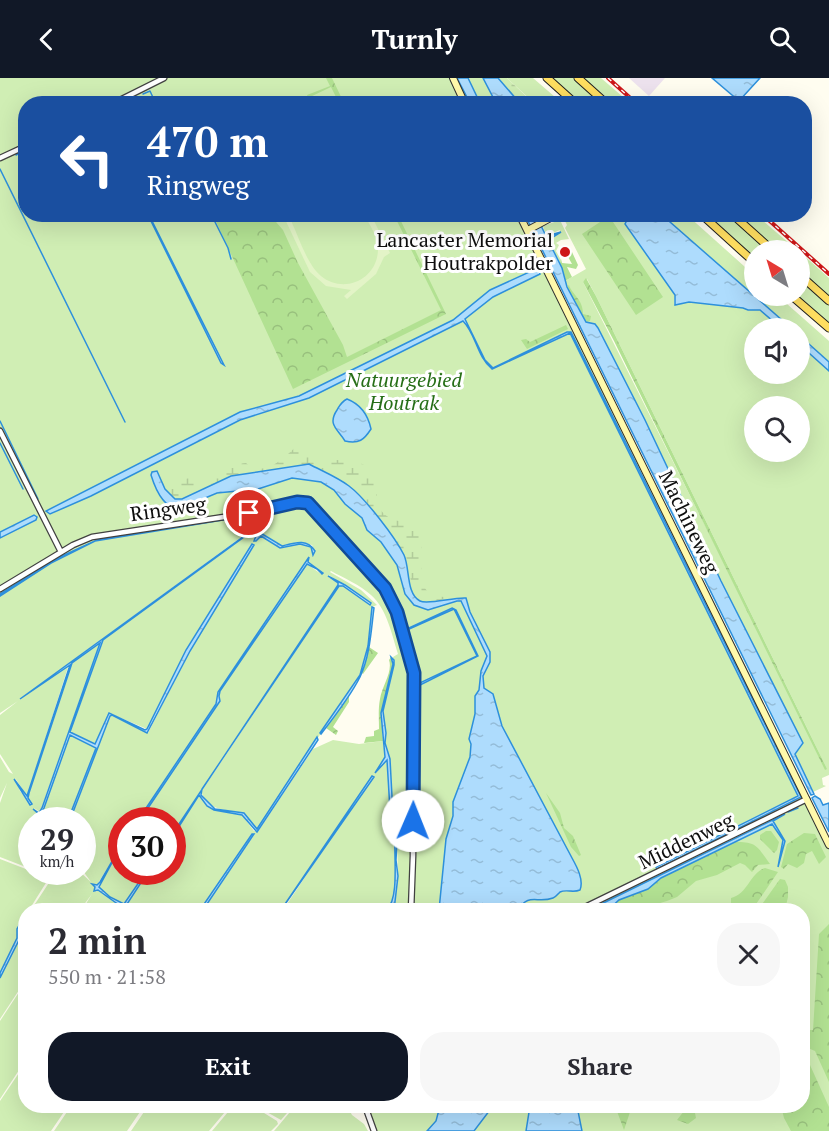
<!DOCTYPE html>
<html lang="en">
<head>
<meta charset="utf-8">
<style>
	body { margin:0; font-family:"PT Serif",serif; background:#f7f7f7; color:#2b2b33; height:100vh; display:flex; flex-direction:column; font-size:22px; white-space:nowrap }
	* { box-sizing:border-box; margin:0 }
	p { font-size:20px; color:#7c7c81 }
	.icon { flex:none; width:33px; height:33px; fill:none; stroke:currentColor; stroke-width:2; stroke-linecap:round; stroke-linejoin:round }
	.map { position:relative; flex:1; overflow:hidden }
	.drawer { position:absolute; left:18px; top:825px; width:792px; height:210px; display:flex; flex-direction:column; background:#fff; border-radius:24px; box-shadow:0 6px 24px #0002 }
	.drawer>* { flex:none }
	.top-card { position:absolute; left:18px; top:18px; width:794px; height:126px; border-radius:24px; box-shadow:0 6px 24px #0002; background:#1a4fa0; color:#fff; overflow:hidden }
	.needle { width:39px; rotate:322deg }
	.tools { position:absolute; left:744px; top:162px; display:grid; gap:12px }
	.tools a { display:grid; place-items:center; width:66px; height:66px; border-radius:50%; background:#fff; box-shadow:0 6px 24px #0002; font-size:30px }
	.speed { position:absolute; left:18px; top:729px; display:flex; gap:12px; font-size:30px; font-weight:700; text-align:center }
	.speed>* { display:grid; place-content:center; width:78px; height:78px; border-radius:50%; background:#fff; box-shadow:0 6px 24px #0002; line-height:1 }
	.speed small { font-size:15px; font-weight:400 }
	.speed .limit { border:9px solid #d22; background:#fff; color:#111 }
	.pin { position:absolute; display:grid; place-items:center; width:51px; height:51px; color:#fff; margin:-26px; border:3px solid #fff; border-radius:50%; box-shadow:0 2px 6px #0007 }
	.me { position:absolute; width:66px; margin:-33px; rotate:1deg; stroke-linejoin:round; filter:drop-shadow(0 0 4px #0008) }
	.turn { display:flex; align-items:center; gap:21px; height:126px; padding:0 30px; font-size:27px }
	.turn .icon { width:78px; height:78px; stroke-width:2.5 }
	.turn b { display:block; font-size:42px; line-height:51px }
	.round { display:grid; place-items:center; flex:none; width:63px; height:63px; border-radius:24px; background:#f7f7f7 }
	.overview { display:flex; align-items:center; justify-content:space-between; height:102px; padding:0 30px }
	h1 { font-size:36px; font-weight:700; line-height:45px }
	.primary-button { display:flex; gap:12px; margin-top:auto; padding:12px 30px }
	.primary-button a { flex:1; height:69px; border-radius:24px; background:#111827; color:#fff; font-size:24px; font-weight:700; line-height:69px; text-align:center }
	.primary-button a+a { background:#f7f7f7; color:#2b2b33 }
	header { display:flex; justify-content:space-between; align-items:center; height:78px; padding:0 30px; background:#111827; color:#fff; font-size:27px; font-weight:700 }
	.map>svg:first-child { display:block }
</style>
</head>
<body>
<header><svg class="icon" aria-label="back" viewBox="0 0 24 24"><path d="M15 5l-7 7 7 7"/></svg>Turnly<svg class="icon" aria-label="search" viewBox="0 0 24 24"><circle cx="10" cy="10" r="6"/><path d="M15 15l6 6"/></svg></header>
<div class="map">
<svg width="829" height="1053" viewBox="0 0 829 1053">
	<defs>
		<pattern id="forest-crowns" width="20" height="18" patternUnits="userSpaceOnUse" patternTransform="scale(1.5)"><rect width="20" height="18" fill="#b2e192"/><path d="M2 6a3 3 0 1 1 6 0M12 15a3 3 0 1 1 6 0" fill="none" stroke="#98c07d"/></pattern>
		<pattern id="wetland-marsh" width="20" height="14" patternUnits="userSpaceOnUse" patternTransform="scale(1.5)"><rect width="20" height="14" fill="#d0eeb4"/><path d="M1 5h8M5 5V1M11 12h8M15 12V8" fill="none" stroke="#b1cb9a"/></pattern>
		<pattern id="water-ripples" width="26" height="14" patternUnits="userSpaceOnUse" patternTransform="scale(1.5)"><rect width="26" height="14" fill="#aedcfd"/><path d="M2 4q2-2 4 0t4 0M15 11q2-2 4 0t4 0" fill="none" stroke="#94bcd8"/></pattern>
	</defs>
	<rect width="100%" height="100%" fill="#fffdf0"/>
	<!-- industrial -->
	<path fill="#ede2ee" d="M629,0H665L649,18Z"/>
	<!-- green -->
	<path fill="#d0eeb4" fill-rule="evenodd" d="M0,0H450L462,25L26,26V136L517,137L803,721L576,832H394L398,798L397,763H395C394,780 399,820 388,831V832H283L372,699L281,832H203L254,757L253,756L200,832H126L127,826L148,794H172L173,758L199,717C216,737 218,732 242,737L254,753L259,752L313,671L333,662L359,666L383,663L385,679L376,695L386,681L387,682L390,732L394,759H397L393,737L390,681L385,665L386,655L383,633L394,587L393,579L398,576C392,557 387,531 371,517C360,507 344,500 331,493L330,494L361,512L377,527L372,529L368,568L360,597L257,751L243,735C225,731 210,734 201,714L339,508H343L370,527L371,526L329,497L328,498L338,505V507L173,755L172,742H140L220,623L219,618L220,613L307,486L321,496L323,495L308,484L309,479L218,614L216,626L138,742H122L121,768L95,810L96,814L98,812L123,829L124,832H82L92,816L80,832H31L56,794H80L91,804L83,793L82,742H70L110,638L112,637L148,655L190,573L254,467L252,466L243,480L186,572L147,651L109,635L96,666L70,654L103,562L251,454L257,455L259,459L261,458L280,470L300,466L311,469L313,476L315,473L312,467L298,464L282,468L257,452H251L20,621L69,586L27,718L15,700L20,713L31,726L28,720L29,715L72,585L100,565L40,734L34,730L40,737L68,659L72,658L96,670L68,742H32L31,791L0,779V725L7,705L0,720V679L9,694L13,696L0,676V637L18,623L0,635Z
		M454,0H483L496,25H467Z
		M507,0H533L562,25H534Z
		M551,0H574L603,25H582Z
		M583,0H601L630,25H613Z
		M562,137H581L571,141L589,137H635L628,140L675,217L674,226L689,224L743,230L748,232H760L781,250H754V296H800V267L829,293V697L822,700L823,707L826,708L813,714L795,676L803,665L721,503L645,342L598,251L586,244L569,208L567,209L565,203L586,191L565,150L567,147ZM587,201L596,218L827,691L583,204ZM754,328H800V374H754Z
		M662,137H687L754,197V218H778L829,263V284L800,258V250H791Z
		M705,137H728L768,172H754V180Z
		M736,137H756L797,172H777Z
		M560,142L569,161L561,162L556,165L559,167L556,173L561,182L560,185L548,162L559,156L560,152L546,158L543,148Z
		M800,174L829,200V218L800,192Z
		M800,200L829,226V247L796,218H800Z
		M804,725H806L812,741L815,743L829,771V1053H375L367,1028H802V832H583Z
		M121,771L122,794H146L124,826L110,819L98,809Z
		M0,781L49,800L29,832H26L25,837L17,852V860L0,895Z
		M25,841V903L0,941V900L19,862V851Z
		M25,905V983L0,1021V943Z
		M25,986L26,1028H68L51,1053H0V1023Z
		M71,1028H144L127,1053H54Z
		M148,1028H230L209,1053H131Z
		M233,1028H253L277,1043L278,1046L271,1053H212Z
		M256,1028H293L281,1042Z
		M295,1028H347L352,1037L364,1046L368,1053H274Z"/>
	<!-- forest -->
	<path fill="url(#forest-crowns)" d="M326,0H332L344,25H339L331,9L308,20L307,17L330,8Z
		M213,137H270L283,152L298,185L343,267L347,279L441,232L394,137H398L446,236L293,311Z
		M609,138L663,219L636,237L582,156Z
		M570,174H572L578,187L576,191L567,189L572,199L565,203L560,185L561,181L562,185L572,186L567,177Z
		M586,200L596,218L827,691L825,692L614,263L583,204Z
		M569,207C573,218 583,221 583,236L591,238L590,243L586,244L567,209Z
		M566,247L568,251L527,271L521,262L526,261L530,264Z
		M369,569L378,575L363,596L362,595Z
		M391,579L393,586L381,635L383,663L364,665L366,659L374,658V653L379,651C379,641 378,631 380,621C382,608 393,594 389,582Z
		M349,618V624L333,649L338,653L336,657L326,650Z
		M546,715L560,735L564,750L573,758L581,777L579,778L571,769Z
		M766,753H771L779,764L777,772L774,775L760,761V757Z
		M804,755L815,756L826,779L819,786L812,773L806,776L804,785L797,790L788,786L784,791L781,789L787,766Z
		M733,764C757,763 757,768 770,786L758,787L752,794L745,787L740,785L717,797L696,803L677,819L667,823L636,832H608L619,822L648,811L661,800Z
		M765,790L778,794L752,832H727L731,826V820C748,816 750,795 765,790Z
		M780,801L785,802L788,809V819L785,832H758Z
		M829,846V1004L815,973L803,968L804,952H813L819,856Z
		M810,987L829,1029V1053H791L784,1040L782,1032L787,1028H802L803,1017L807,1008Z
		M615,1028H632L624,1052Z
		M689,1032L695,1035L696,1040L688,1046L677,1042L684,1033Z"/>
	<!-- wetland -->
	<path fill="url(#wetland-marsh)" d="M498,0H507L526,18L529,25H518V23Z
		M299,368C307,371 311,377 319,379C337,385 358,379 372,392C383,402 374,416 378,427C387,449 411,437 420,460C425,476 415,508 431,516C436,519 443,518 449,520L427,525L419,523L413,515L408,485L394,459L368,428L337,400L252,396L231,398L182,421L174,422L170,420L155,392L160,396L166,407C174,408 180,402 188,400C198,398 207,403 216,399C228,393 231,386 246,385L253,391C268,392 277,386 288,376C293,372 294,369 299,368Z"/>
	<!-- pitch -->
	<path fill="#e3f4c7" d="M283,137H290L292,145C300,162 307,186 321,198C344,217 378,201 378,171C378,159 370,147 364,137H371L390,175L384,179L376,196L347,221L344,218L351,212L326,208L310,194Z"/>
	<!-- water -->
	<path fill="url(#water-ripples)" stroke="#2d90dc" stroke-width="1.5" d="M457,0H468L480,25H470Z
		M483,0H498L518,23V25H496Z
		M712,0H760L739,23Z
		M635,136L662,137L791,250H781L760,232H748L743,230L689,224L675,227V217L625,146L628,140Z
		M148,137H149L224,287L221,285Z
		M525,137H536L546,158L561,154L548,162L562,190L567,209L586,244L595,246L598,250L645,342L721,503L803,665L795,676L814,716L811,717Z
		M538,190L540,196L493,219L465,241L485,282L493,290L567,254H571L801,719L657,791L656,789L798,718L570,255L492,291C477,279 476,256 463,243L309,320L240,342L91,418L50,436L46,433L240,334L299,318L453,242L490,212Z
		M800,258L829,284V293L800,267Z
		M347,321C360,326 368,337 371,351C364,362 359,366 345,363C338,351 327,347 337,332C340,327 341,324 347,321Z
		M309,386C322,393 337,399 349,408C365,420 395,459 404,477C410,490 406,516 420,523C428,527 454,519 466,520L470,534L490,574V584L483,598L484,610L493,616L502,648L572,780C577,789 584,802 580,812C573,815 566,811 560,814C558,816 556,819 553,820C537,826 529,814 518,832H439L446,761L453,738V724L470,679L471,666L469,661L475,636V618L479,612L481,593L487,578L461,523H457L428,532L414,527L405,516L397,487L381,464L367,452L362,440L345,426L334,412L321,404L292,400L258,411L217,415L179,431C163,430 155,410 151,397L152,394L157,393L165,411L175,421H182L231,398Z
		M34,437L37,439L36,442L0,460V454Z
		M241,439L95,463L51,485L0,518V516L60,479L97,462Z
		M254,451L282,468C294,465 307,460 315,473L313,477L311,469L300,466L280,470L261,458L256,463H254L257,455L251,454L103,562L70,654L95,666L109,635L145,652L147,651L186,572L252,466L254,467L190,573L147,655L112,637L110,638L70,742H68L96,670L70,657L44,730L40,737L33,731L39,735L42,730L100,565L72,585L29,715L28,720L32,726L30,727L14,701L27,718L70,587L20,621Z
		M309,479L308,484L323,495L322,496L317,491L307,486L220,613L219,618L220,623L140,742H138L216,626L218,614Z
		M328,498L345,507L371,525L370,527L343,508H339L202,711L201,717L215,731L244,735L257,751L317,659L318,662L257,754L242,737L214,732L207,728L199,717L173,758V755L338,507V505Z
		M372,529L374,530C371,553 370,578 360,599C350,619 335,638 321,656L320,655L360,597L368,568Z
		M452,530L456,532L478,578L420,607L418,611L417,583L420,605L477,578L454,531L407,552L405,547L409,550Z
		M391,579L394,582V587L383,633L386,655L385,665L390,681L393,737L397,760L394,759L390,732L387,682L375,695L385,679L381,635L393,586Z
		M372,698L374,699L281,832Z
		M815,718L820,721L823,727L829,725V754L812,720Z
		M785,736L773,743L785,763L778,789L783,762L772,746L661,800L648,811L619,822L608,832H589Z
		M252,756H254L203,832H200Z
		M395,763H397L396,782L398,798L394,832L392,831L388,832L387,831C399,821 394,780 395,763Z
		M121,768L99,809L110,819L124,826L146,794H148L127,826L126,832L98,812L94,813L95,809L92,806L97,807L100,804Z
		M25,837V841L19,851V862L0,900V895L17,860V851Z
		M440,1028H493L474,1053H427L436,1043Z
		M530,1028H577L582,1053H526Z"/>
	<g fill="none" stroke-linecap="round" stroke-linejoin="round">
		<!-- stream -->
		<path stroke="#2d90dc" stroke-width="1.5" d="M143,16L150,13L156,26
			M121,26L134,19
			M16,77L26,72
			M0,91L125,344
			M211,136L228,170L231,181
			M0,343L38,421
			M0,365L23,411
			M788,734L798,730"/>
		<defs>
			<path id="street" d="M112,26L164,0
				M0,80L26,68
				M0,353L61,474
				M0,511L73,467L92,459L237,437L297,424L310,427L391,519L409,572L414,599L413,778L411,832
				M579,832L807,721
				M365,1028L374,1053"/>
			<path id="secondary" d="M453,0L465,26
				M519,136L829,767
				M528,152L558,136"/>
			<path id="primary" d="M547,0L576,26
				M578,0L607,26
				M701,136L754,184
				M732,136L772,172
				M800,197L829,223
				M792,218L829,250"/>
		</defs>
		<!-- street casing -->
		<use href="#street" stroke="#414141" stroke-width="7"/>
		<!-- secondary casing -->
		<use href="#secondary" stroke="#303030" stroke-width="8"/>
		<!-- primary casing -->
		<use href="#primary" stroke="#1f1f1f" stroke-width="9"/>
		<!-- street -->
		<use href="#street" stroke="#fff" stroke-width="4.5"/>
		<!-- secondary -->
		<use href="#secondary" stroke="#fff9ab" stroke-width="6"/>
		<!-- primary -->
		<use href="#primary" stroke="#ffde60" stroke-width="7"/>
		<defs>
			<path id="rail" d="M608,0L637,26
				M762,136L829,196"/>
		</defs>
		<!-- rail casing -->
		<use href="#rail" stroke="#ce1719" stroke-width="4"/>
		<!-- rail -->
		<use href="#rail" stroke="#fff" stroke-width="1.5" stroke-dasharray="4.5" stroke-linecap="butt"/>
	</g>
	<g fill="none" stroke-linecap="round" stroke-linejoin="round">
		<defs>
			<path id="route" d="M249,435L297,424L308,425L385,510L397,534L414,595L413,743"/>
		</defs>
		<!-- route casing -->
		<use href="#route" stroke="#114b97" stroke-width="15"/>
		<!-- route -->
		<use href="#route" stroke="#1a73e8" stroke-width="10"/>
	</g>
	<!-- markers -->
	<circle fill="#ce1719" stroke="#fff" stroke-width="2" cx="565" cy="174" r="6"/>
	<g text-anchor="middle" stroke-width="6" stroke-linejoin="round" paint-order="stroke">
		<!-- poi labels -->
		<g font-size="20" fill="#0e0e0e" stroke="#fff" text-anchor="end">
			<text x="553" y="169">Lancaster Memorial<tspan x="553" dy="23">Houtrakpolder</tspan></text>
		</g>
		<!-- park labels -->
		<g font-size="20" font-style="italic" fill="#266e17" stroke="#fff">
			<text x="404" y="309">Natuurgebied<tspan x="404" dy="23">Houtrak</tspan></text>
		</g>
		<!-- street labels -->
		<g font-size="20" fill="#0e0e0e" stroke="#fff">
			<text transform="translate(168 431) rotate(-8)" y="7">Ringweg</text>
			<text transform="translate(689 444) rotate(64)" y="7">Machineweg</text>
			<text transform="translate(686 763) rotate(-26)" y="7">Middenweg</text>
		</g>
	</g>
</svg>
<div class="tools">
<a><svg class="needle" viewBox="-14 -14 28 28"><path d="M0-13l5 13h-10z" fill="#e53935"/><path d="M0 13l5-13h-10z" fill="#7c7c81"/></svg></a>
<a><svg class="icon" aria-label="sound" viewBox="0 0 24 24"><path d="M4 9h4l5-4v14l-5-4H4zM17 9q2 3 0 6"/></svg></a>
<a><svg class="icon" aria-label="search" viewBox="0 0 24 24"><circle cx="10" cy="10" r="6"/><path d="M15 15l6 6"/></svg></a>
</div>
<div class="speed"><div>29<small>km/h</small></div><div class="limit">30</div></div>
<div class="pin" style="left:249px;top:435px;background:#d93025"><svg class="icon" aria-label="arrive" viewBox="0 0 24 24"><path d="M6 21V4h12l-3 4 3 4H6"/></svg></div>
<svg class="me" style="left:413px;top:743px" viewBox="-20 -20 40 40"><circle r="19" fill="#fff"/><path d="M0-13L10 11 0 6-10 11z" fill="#1a73e8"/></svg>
<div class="top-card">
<div class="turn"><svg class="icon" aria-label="left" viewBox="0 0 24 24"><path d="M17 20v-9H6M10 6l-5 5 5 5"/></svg><div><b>470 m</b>Ringweg</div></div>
</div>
<section class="drawer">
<div class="overview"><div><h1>2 min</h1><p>550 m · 21:58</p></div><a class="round"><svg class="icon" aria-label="close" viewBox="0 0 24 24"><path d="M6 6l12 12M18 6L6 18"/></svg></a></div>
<div class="primary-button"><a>Exit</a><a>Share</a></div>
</section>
</div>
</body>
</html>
